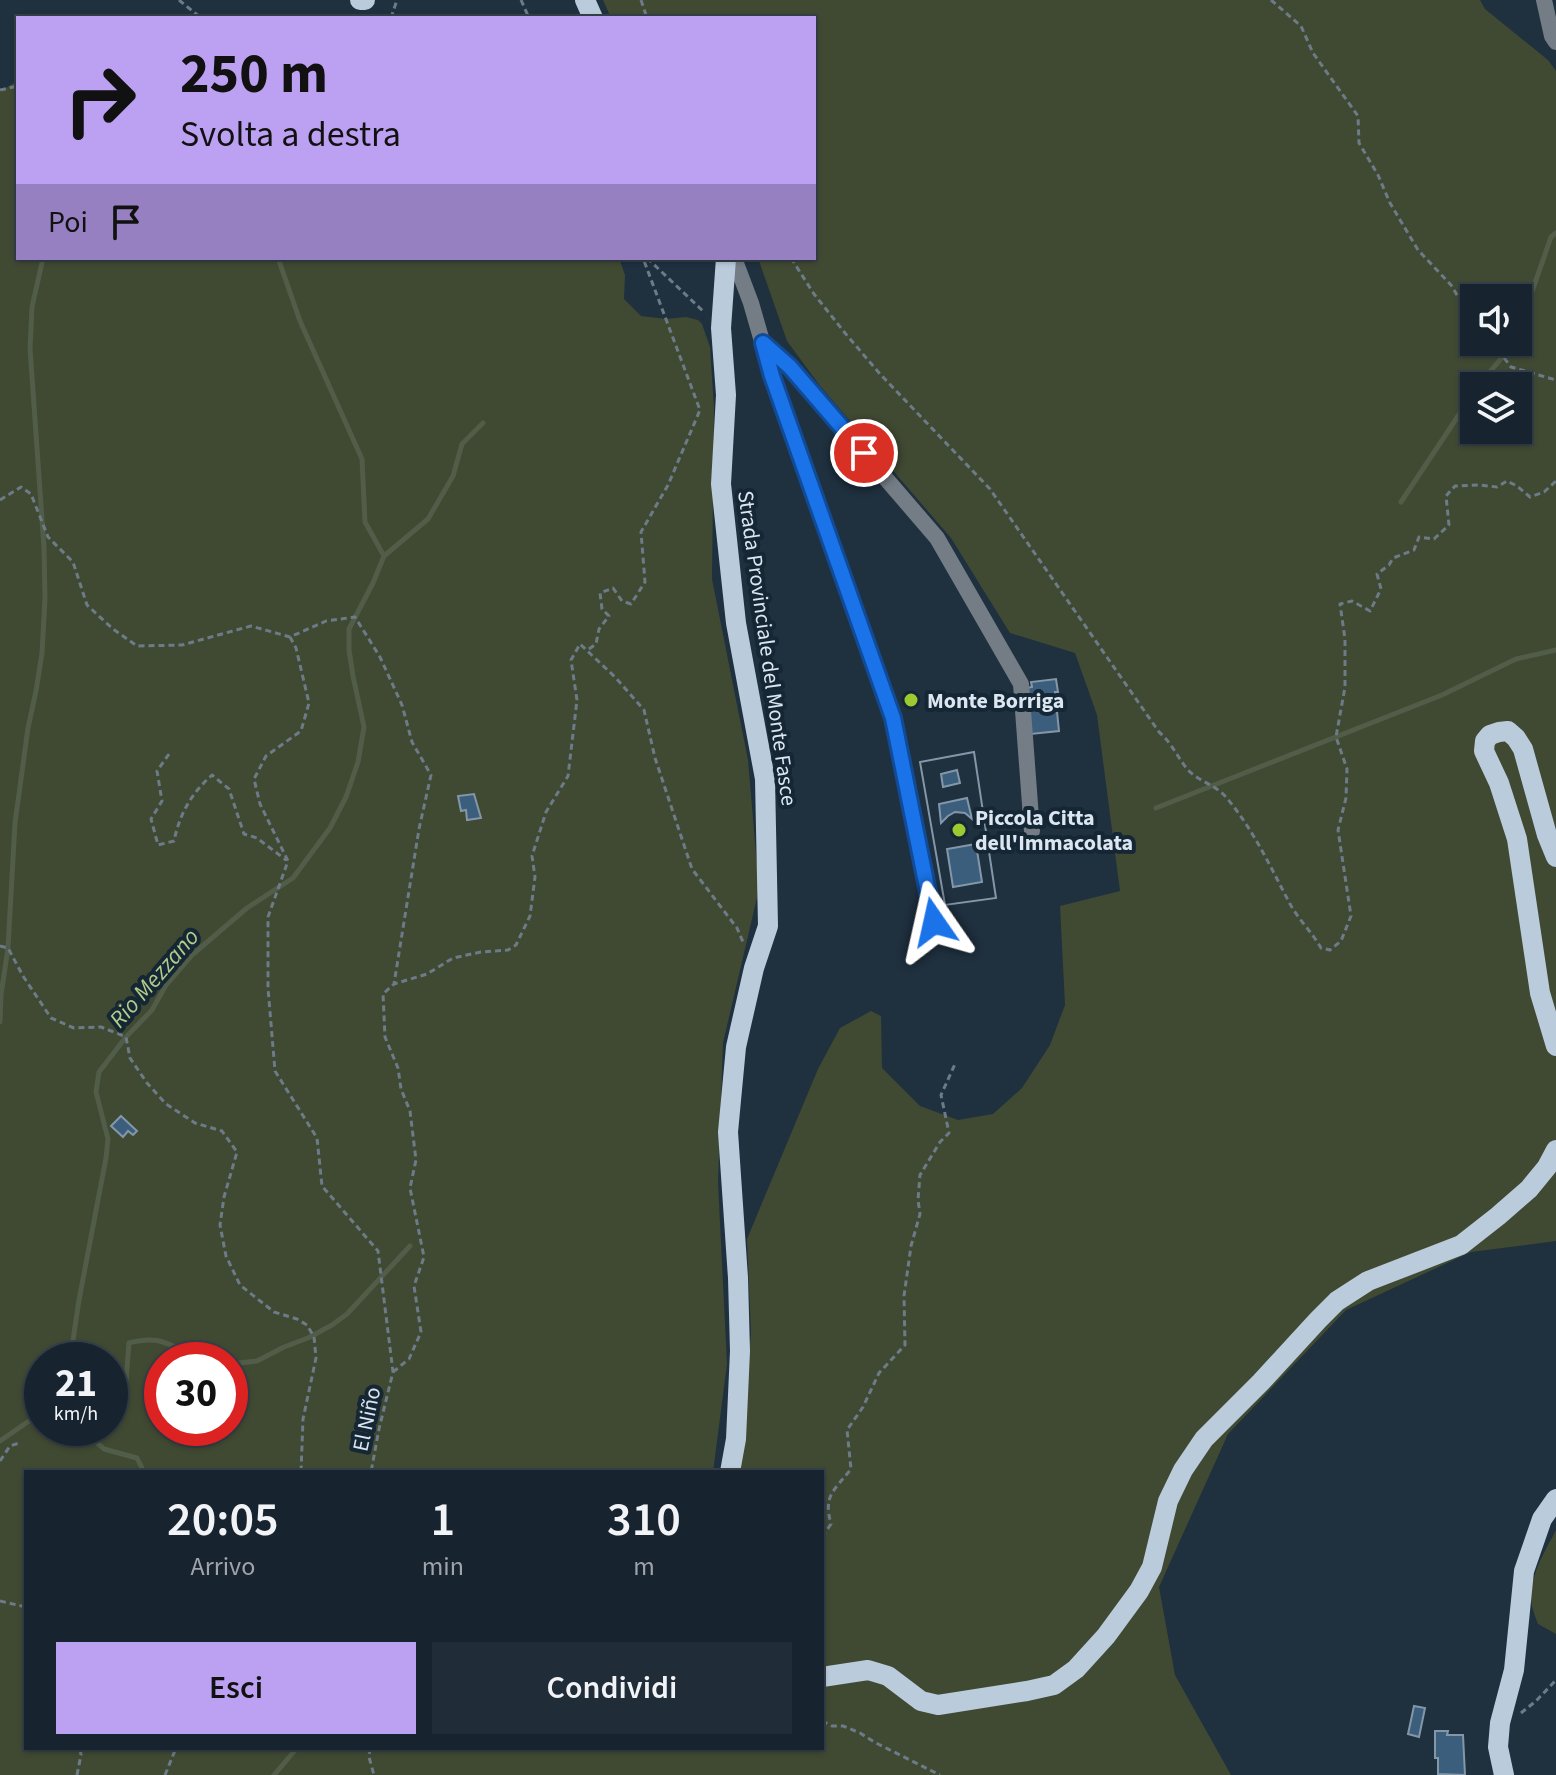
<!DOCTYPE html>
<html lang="it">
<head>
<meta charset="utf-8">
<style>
	body { margin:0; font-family:"Source Sans 3",sans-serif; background:#202c37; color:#f1f3f6; height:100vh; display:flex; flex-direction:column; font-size:30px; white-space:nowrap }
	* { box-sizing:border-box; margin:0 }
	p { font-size:26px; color:#9ea4aa }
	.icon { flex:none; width:44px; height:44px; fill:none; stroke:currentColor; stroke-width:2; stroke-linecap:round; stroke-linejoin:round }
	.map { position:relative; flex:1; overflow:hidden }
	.details { position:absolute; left:24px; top:1470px; width:800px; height:280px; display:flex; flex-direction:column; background:#17242f; border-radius:0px; box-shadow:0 2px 6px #0004,0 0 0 2px #36414b }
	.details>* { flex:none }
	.banner { position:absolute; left:16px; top:16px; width:800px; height:244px; border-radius:0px; box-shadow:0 2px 6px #0004,0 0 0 2px #36414b; background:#bca0f2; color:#111; overflow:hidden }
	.buttons { position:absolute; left:1460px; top:284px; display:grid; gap:16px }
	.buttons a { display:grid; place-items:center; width:72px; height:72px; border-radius:0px; background:#17242f; box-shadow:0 2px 6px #0004,0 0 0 2px #36414b; font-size:40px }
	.speed { position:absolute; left:24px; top:1342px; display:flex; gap:16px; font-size:40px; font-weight:700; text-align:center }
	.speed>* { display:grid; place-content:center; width:104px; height:104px; border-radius:50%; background:#17242f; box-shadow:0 2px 6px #0004,0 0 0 2px #36414b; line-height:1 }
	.speed small { font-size:20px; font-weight:400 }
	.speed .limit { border:12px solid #d22; background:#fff; color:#111 }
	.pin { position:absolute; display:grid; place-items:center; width:68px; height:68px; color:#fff; margin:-34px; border:4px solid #fff; border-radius:50%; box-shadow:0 2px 8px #0007 }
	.me { position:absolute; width:88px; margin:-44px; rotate:349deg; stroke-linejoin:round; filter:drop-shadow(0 0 6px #0008) }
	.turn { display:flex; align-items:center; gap:28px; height:168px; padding:0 32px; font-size:36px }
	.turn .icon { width:104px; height:104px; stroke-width:2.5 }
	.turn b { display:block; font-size:56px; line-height:68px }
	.then { display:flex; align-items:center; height:76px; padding:0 32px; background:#0003; gap:16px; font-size:30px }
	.eta { display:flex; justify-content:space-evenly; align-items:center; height:136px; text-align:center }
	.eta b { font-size:48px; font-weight:600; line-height:56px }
	.primary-button { display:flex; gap:16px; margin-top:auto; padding:16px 32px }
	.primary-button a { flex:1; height:92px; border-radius:0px; background:#bca0f2; color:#111; font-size:32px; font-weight:600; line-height:92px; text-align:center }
	.primary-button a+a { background:#202c37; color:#f1f3f6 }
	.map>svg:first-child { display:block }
</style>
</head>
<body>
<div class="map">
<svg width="1556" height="1775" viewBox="0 0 1556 1775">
	<rect width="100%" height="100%" fill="#1f303f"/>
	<!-- green -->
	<path fill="#404932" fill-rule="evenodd" d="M603,0H1480L1485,9L1548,60L1556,71V1241L1471,1252L1346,1310L1228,1434L1159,1587L1175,1675L1231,1775H0V92L18,80V258H619L625,275L624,299L641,316L666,319L686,317L698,320L702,324L710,347L714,407L712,579L748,760L759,889L723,1043L718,1182L727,1364L713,1472H26V1748H822V1472H738L751,1333L747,1239L818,1069L840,1028L871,1011L881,1016L882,1068L920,1106L958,1120L993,1114L1022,1088L1050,1045L1065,1005L1060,906L1120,891L1097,715L1075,653L1010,633L951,538L820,386L787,341L758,258H814V18H611ZM1474,298H1518V342H1474ZM1474,386H1518V430H1474ZM42,1360H110V1428H42ZM162,1360H230V1428H162Z
		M1556,1530V1634L1538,1624C1535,1616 1531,1606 1531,1598C1531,1573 1545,1551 1556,1530Z"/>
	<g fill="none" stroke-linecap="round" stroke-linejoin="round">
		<!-- stream -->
		<path stroke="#515d48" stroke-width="5" d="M278,258L300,321L362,459L365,522L384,556
			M1518,332L1551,237L1556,233
			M1478,386L1515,342
			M1401,502L1474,392
			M1156,808L1442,695L1516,659L1556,650
			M0,1022L1,995L8,948L15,823L28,728L36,691L42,653L45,598L44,548L30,348L32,307L43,258
			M70,1360L79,1300L106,1158L108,1139L96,1092L99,1072L126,1037L152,1010L166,985L192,955L247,908L293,878L330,828L346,797L358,762L364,727L353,676L349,650V629L373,583L384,556L428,519L453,476L462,444L483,423
			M230,1364L257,1361L284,1347L308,1338L332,1325L347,1314L410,1246
			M110,1395L126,1381L129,1343C164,1334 171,1347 201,1360
			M76,1428L83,1430L104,1449L137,1458L144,1472
			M0,1441L42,1412
			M274,1775L297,1748"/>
	</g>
	<!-- building -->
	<path fill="#3c5e7d" stroke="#8397a9" stroke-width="2" fill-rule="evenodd" d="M1056,679L1058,692H1055L1059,731L1031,734L1026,688L1032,687L1031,682Z
		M974,752L996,898L945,905L920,762ZM957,770L960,783L943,787L941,774ZM967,798L972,819L965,813L955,812L948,816L941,823L939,804ZM976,844L982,882L953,887L947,849Z
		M974,752L996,898L945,905L920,762Z
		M474,794L481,818L467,820L466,810L461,811L458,796Z
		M121,1116L137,1131L133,1135L128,1131L123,1137L111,1126Z
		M1414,1706L1425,1708L1419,1737L1408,1734Z
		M1435,1731H1448L1447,1735H1463L1465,1775L1438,1774V1758H1435Z"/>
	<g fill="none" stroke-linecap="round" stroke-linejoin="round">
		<!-- path -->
		<path stroke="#6d7b88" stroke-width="3" stroke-dasharray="6 4" stroke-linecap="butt" d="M179,0L201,18
			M521,0L529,18
			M641,0L647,18
			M1271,0L1301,26L1313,53L1358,116L1359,143L1378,175L1390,203L1418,250L1451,285L1466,310L1474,320
			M391,18L397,0
			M0,90L18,86
			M647,258L704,312
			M791,258L814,294L845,333L880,374L990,489L1159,732C1173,744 1178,759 1189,771C1199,781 1215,785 1225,796C1252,827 1270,866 1289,902C1297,918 1312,932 1321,948L1330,950L1341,941L1351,916L1338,830L1346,798L1347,769L1336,737L1345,687V639L1340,604L1352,601L1370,611L1381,589L1377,574L1389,565L1393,558L1414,550L1419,537L1434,539L1449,525L1446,496L1455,486L1480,485L1497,487L1507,481L1517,486L1530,497L1544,492L1556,481
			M1492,342L1511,367L1556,380
			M0,500L21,487L31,494L48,537L73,562L87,605L113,629L137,646L182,645L251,626L290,637L326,621L355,617L380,657L402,705L412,742L431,775L419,829L394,984
			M290,637L296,648L309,703L301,731L266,756L254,779L260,804L288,861L268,917V988L275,1071L317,1138L322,1186L378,1251L393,1372L379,1429L371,1472
			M589,649L596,644L599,629L609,616L602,609L600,593L613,588L622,601L631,604L645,582L641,532L668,485L700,410L643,258
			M169,754L157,771L162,801L151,819L158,845L174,841C180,813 191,794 212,775L229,789L244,834L257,838L286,860
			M0,946L8,948L23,976L51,1018L74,1028L101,1027L126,1037L130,1058L147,1083L166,1104L195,1123L222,1131L237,1152L224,1197L220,1225L226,1256L240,1285L274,1312L297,1319L307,1325L314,1337L316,1358L303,1419L301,1472
			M393,1372L409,1359L421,1332L414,1286L424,1257L410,1188L416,1160L410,1111L401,1089L398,1068L385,1037L383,994L394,984L427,974L453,958L481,952L508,950L516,945L530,916L535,877L532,856L546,812L568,776L577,700L571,660L580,644L615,677L644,710L655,758L692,869L737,928L743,942
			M0,1461L10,1446L19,1443
			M822,1537L831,1524C823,1495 834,1491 851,1469L847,1430L863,1407L879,1373L905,1345L904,1296L911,1246L920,1214L918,1200L920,1175L940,1142L949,1133L941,1095L955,1064
			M0,1601L26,1607
			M1521,1713L1536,1701L1556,1680
			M822,1721L832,1726H843L860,1733L876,1743L940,1775
			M370,1748L369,1757L374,1775
			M525,1748H529
			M77,1775L81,1755L80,1748
			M165,1775L176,1748"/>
		<!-- minor -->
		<path stroke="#747d85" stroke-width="16" d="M1544,0L1552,36L1556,42
			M734,258L751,303L772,376L893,718L934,922
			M763,343L790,367L937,538L1021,684L1032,831"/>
		<!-- major -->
		<path stroke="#bacbdc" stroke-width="20" d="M360,0H365
			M585,0L593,18
			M726,258L721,328L726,395L721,484L736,623L765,779L768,926L754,968L736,1047L728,1132L738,1278L740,1351L736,1439L730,1472
			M1556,857L1547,835L1523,749L1516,738L1508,731L1499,732L1490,735L1485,741L1484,751L1499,783L1517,839L1540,993L1556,1046
			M822,1677L868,1670L888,1676L921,1701L938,1705L1027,1691L1054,1685L1076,1669L1106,1636L1139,1591L1152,1567L1168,1501L1183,1470L1204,1439L1261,1382L1318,1320L1337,1301L1368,1281L1461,1245L1498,1216L1529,1189L1547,1167L1556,1150
			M1504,1775L1498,1747L1500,1723L1514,1670L1524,1571L1542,1519L1556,1499"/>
	</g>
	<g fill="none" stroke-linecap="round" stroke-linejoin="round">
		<defs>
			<path id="route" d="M864,453L790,367L763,343L772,376L893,718L934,922"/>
		</defs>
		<!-- route casing -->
		<use href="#route" stroke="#114b97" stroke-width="20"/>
		<!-- route -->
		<use href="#route" stroke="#1a73e8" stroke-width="14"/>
	</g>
	<!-- markers -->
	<g fill="#9cca31" stroke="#152635" stroke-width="3">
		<circle cx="911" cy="700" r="8"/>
		<circle cx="959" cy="830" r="8"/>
	</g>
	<g text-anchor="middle" stroke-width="8" stroke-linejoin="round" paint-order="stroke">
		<!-- street labels -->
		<g font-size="22" fill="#dbe6f0" stroke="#152635">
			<text transform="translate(768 648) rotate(82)" y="8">Strada Provinciale del Monte Fasce</text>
			<text transform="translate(366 1419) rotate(-78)" y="8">El Niño</text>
		</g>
		<!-- poi labels -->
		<g font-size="22" font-weight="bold" fill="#dbe6f0" stroke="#152635" text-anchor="start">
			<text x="927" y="708">Monte Borriga</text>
			<text x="975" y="825">Piccola Citta<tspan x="975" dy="25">dell'Immacolata</tspan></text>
		</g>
		<!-- water labels -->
		<g font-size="24" font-style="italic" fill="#b3cc89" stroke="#152635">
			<text transform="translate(154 978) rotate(-49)" y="8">Rio Mezzano</text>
		</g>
	</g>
</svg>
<div class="buttons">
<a><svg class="icon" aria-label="sound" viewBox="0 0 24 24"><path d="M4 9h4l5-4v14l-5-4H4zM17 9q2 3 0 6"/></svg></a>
<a><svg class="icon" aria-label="layers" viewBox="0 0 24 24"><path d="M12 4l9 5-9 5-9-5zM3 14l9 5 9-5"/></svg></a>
</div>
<div class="speed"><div>21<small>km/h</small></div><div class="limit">30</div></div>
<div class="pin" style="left:864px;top:453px;background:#d93025"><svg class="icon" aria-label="arrive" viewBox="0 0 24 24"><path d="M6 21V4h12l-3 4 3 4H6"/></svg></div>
<svg class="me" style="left:934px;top:922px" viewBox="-20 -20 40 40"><path d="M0-17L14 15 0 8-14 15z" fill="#1a73e8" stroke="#fff" stroke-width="4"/></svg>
<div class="banner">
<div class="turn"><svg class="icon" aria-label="right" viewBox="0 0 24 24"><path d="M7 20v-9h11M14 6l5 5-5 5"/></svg><div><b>250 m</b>Svolta a destra</div></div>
<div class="then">Poi<svg class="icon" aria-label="arrive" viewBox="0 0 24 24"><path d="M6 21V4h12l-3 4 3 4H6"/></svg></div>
</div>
<section class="details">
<div class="eta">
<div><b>20:05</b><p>Arrivo</p></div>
<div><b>1</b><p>min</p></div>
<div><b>310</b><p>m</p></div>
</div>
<div class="primary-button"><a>Esci</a><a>Condividi</a></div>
</section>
</div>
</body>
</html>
